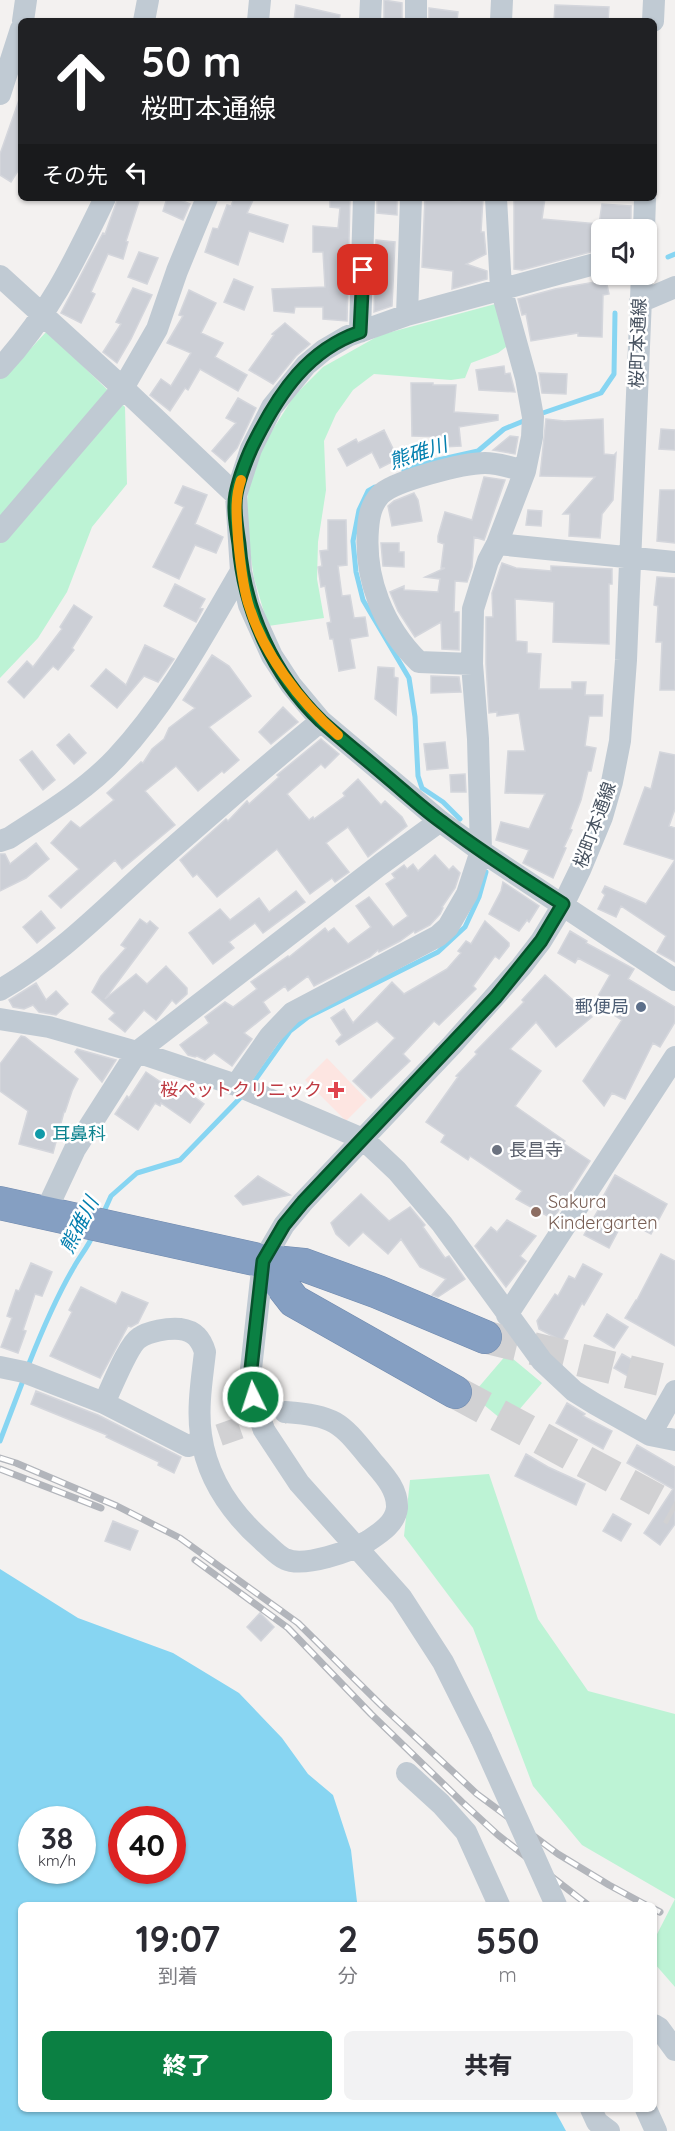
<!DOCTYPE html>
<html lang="ja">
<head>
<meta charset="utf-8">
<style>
	body { margin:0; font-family:Quicksand,"Noto Sans JP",sans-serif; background:#f2f2f3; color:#2b2b33; height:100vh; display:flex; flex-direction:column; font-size:22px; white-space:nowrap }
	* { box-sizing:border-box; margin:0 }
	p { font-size:20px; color:#7c7c81 }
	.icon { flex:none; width:33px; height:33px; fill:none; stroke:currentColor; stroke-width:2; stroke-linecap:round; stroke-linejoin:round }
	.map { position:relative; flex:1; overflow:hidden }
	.panel { position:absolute; left:18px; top:1902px; width:639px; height:210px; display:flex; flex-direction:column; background:#fff; border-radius:9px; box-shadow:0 2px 4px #0004 }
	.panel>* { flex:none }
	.top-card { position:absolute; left:18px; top:18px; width:639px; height:183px; border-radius:9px; box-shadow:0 2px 4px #0004; background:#202124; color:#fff; overflow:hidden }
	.controls { position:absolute; left:591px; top:219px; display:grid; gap:12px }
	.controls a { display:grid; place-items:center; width:66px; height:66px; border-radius:9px; background:#fff; box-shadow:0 2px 4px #0004; font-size:30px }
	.speed { position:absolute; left:18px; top:1806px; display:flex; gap:12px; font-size:30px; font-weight:700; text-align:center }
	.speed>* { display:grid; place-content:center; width:78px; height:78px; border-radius:50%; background:#fff; box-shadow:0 2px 4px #0004; line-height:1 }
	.speed small { font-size:15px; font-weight:400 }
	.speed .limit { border:9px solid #d22; background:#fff; color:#111 }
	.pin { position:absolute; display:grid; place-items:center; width:51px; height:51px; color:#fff; margin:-26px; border-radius:12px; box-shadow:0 3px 9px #0006 }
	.me { position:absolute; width:66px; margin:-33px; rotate:356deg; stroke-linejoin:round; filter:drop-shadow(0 0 4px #0008) }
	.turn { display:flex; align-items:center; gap:21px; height:126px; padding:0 24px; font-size:27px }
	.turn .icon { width:78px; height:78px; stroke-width:2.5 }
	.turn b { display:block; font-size:42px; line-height:51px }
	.then { display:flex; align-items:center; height:57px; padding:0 24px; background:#0003; gap:12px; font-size:22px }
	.eta { display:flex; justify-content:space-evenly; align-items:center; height:102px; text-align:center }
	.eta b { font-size:36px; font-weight:800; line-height:42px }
	.cta { display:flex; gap:12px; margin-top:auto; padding:12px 24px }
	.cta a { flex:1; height:69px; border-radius:9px; background:#0b8043; color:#fff; font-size:24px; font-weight:800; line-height:69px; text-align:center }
	.cta a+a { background:#f2f2f3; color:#2b2b33 }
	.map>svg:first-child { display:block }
</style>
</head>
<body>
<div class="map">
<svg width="675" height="2131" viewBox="0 0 675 2131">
	<rect width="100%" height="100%" fill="#f3f1f0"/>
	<!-- medical -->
	<path fill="#fde5e1" d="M327,1058L367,1100L346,1121L305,1080Z"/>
	<!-- green -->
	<path fill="#bdf3d5" d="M499,303L510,344L498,353L471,363L465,378L451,380L374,374L353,390L336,414L324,441L326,490L318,542L317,579L324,618L268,626L254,578L246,525L248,485L265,442L294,396L323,367L380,335Z
		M47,331L125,407L127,484L92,527L67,592L38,638L0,678V371L8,373Z
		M507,1354L542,1383L507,1424L472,1395Z
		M489,1474L538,1619L588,1691L675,1714V1987L654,1963V1940L675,1899L582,1845L533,1786L473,1628L404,1536L410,1480Z"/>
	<!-- water -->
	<path fill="#87d5f2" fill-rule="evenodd" d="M0,1569L78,1618L173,1653L239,1693L282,1738L308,1774L333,1795L351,1850L357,1902L356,1905H21V2109H554L566,2131H0ZM32,1820H82V1870H32ZM122,1820H172V1870H122Z"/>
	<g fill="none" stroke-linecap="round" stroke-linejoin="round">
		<!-- stream -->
		<path stroke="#87d5f2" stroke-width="5" d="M668,257L675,254
			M537,415L601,393L614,374L615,313
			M404,471L420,464L478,451L504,429L526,420
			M375,487L368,491L359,510L353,541L356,572L363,600L409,678L415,717L418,776L422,788L443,802L460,819
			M251,1086L290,1031L308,1017L438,952L465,927L479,897L486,872
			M102,1216L111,1196L137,1173L180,1160L243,1095
			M28,1366C41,1333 55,1299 74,1267C80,1256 88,1247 93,1235
			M0,1441L24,1378"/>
	</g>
	<!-- building -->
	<path fill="#cccfd6" stroke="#d4d6dc" stroke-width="1.5" d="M384,0L402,3V21H384Z
		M296,5L340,15L339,21H294Z
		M555,5L609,7L608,21H554Z
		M429,8L458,12L457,21H429Z
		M19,100H21V166L11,182L0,175V154Z
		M118,198H140L126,241L128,242L123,259L108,254L91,292L95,294L81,323L61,313L103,233L105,234Z
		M167,198H176L190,204L183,220L163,211Z
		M234,198H254L247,213L288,225L283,242L249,231L238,265L205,252L213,228L218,229L227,205L231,206Z
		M330,198H350L347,321L323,319V307H295L294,313L274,311L272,289L325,287L323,252H313V226L338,228L340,208L330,207Z
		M377,198H397V215L377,213Z
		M425,198L460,201V198H483L481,232H484L486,254L466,264L487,271V279L452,289L453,271L422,267Z
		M514,198H545L542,219L599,224L602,204L631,206V217L630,224L613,222V230H602V249L522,270L514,269Z
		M376,240L395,242L392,306L374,312Z
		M139,252L158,258L147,284L128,277Z
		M234,279L253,287L244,310L224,302Z
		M606,280L609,294L603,295L602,337L578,336V333L531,341L526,314L522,315L518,299L555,289Z
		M133,288L152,295L131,339L117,363L103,352L121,324L116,322Z
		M189,290L216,303L201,333L223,343L215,357L247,375L238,391L200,369L188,390L185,388L170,411L150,395L161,379L171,386L191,353L167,343L183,316L179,315Z
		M285,323L310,344L296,356L273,384L249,370L274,335L272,334Z
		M504,366L505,374L510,373L515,392L479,390L476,370Z
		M539,373L567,374L566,394L542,393Z
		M411,383H433V385H456L454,412L498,415V420L459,427L461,446L443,447L442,437L412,436Z
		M238,398L256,408L237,448L225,462L212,451L236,423L226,418Z
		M546,419L564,421L603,419L604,454L614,455L616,453L613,500L602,514L600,538L569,536L570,514H563L595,477L540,476Z
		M661,429L675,430V450L659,449Z
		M384,430L398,459L380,468L372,452L347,466L338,449L356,439L358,443Z
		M510,436L518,437L515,454L493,450Z
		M484,477L505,480L484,540L474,537L472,567L467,582L455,581L454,612H459V650L442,649L441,622L415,637L398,611L390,592L404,586V590L438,592L440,579L425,577L445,568H441L444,544L438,542V536L445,512L472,520Z
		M183,486L207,495L195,524L223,537L216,553L195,545L179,579L153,567L184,507L175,503Z
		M660,490H675V543L657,541Z
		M414,493L418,500L422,521L392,526L388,506L394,501Z
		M528,510L542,511L541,526L526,525Z
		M328,520H346L347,565L338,566L342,596L350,595L354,618L365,617L368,636L350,639L355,668L339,671L333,639H330L327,623L331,622L325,586L321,587L318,567L322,566L320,551L328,550Z
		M381,543H399V552H404V567L383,566Z
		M502,563L516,568L551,571V566L612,569V584H609V644L553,642L554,602L515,599L516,641L527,642V653L541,654L539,689H572V682H586L585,695H603L602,716H589L585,746L596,748L591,771H588L581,800L570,829L572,830L564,847L566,848L553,878L523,863L529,850L496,840L501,822L529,829L545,794L505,793L508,751H525L519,713L497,716V712L489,713L486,664V617H493L492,593Z
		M657,577L675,578V690H660L662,642H656L658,606L654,605Z
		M175,584L205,599L200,608L203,609L196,622L164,606Z
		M74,605L92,617L72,648L74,650L58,670L53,666L24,698L8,682L27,661L33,667L62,629L60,627Z
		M145,645L174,659L158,682L144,676L117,708L91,686L106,669L126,685Z
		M212,655L229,666L251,696L209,727L239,760L224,773L222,771L198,791L176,766L145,791L175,825L122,869L115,860L61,908L49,896L79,869L51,843L71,821L80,828L114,800L107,793L141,762L143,763L152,749L164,739L169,728L195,708L183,700Z
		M378,667L394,668V677L398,678L396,715L375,699Z
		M431,676L459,677L461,692L431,693Z
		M283,707L298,722L271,744L259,732Z
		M69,734L86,753L74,764L57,745Z
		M321,739L339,754L325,768L321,764L287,794L309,820L313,817L314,819L345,796L343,793L358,779L381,805L385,801L402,817L407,826L368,857L348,827L326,843L349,872L335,882L332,878L310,894L277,849L217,897L197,874L193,877L180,860L226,819L228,821L247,801L249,804L279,777L277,775Z
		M445,742L448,768L427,770L424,744Z
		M32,751L55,780L43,790L20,760Z
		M660,752L675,755V809L669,826L675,828V962L657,952L666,936L621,906L616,917L598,909L605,895L602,892L605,886L646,904L675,860L624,844L645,787L651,789Z
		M465,774L466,792H451L450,775Z
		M36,843L49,859L26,878L0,891V854H5L10,864Z
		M435,855L449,870L453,866L460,873L455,888L442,907L443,908L440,914L430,925L415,933L414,931L400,941L379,952L378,950L370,957L314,986L308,976L288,991L285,986L263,1002L270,1012L244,1033L252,1039L232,1066L214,1053L205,1060L197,1056L195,1057L188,1055L180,1045L209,1023L205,1017L225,1002L233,1007L257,989L251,982L288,956L289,957L325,928L328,932L334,928L348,944L371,927L356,906L369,897L393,927L408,916L386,884L395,878L392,874L404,865L407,869L413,864L418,871Z
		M503,882L539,906L529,922L527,920L519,931L489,914L501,891Z
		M296,891L305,902L263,933L255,923L229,942L234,948L213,964L189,933L220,909L230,920L259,898L269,912Z
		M41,911L55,928L37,943L23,927Z
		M140,919L147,924L150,921L158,928L105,999L136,974L147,984L166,966L187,988V994L176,1004L172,1000L156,1020L144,1010L125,1032L109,1019L115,1013L92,992L101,976L126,948L121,945Z
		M485,921L509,943V946L499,959L495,956L473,986L476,989L439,1025L434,1021L403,1054L410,1061L371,1098L353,1081L395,1038L377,1021L339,1045L336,1041L342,1035L331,1018L344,1009L353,1023L392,982L404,994L447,969L461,953L458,951L466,941L471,944Z
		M570,931L587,941L586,943L634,969L628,979L675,1007V1022L660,1047L653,1043L625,1099L612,1093L604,1106L583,1081L622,1020L594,1003L610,975L578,958L575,963L558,953Z
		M545,975L573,1000L576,998L592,1017L556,1047L536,1022L510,1049L541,1071L515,1106L565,1141L563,1143L590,1161L553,1219L516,1199L522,1191L470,1156L468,1160L441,1142L445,1135L426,1122L458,1077L456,1076L477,1054L475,1052L524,1002L522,1000Z
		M36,983L46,1000L56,991L68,1004L56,1015L39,1012L33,1005L24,1009L13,1007L9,1000Z
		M21,1036L25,1037L78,1079L72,1091L65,1112H64L53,1153L19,1144L28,1111L0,1091V1064Z
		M77,1049L116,1060L102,1082L75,1052Z
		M146,1072L180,1095L184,1090L204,1104L190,1123L161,1103L160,1106L155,1103L138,1130L115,1114L127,1096L129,1098Z
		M615,1175L667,1204L651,1234L624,1220L609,1248L584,1235L601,1205L599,1204Z
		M258,1176L290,1195L243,1205L235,1196Z
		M361,1194L389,1221L410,1207L425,1225L423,1227L445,1258L449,1256L465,1279L438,1297L432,1295L446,1279L420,1267L401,1239L388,1254L363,1232L349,1246L336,1234L331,1223Z
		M507,1220L536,1236L520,1256L526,1261L506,1287L475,1246L491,1227L497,1232Z
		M661,1254L675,1261V1346L625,1318L636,1300H637Z
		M31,1263L52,1272L42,1296L35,1294L23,1330L26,1331L18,1353L1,1347L12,1318L7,1316L16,1290L19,1291Z
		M583,1264L602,1274L584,1305L582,1303L562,1341L539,1329L537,1321L555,1294L558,1296L569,1276L575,1279Z
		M81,1287L116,1304L122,1292L148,1303L138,1323L131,1327L128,1326L100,1378L50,1356L72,1312L69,1310Z
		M607,1314L628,1327L614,1348L594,1336Z
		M622,1354L647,1368L638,1382L614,1368Z
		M36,1391L98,1415L181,1457L174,1473L158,1465L159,1462L106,1437L107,1435L31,1404Z
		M567,1403L585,1414L583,1416L612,1431L603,1449L556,1423Z
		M637,1445L675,1467V1524L660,1545L644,1533L673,1489L627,1463Z
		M526,1454L548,1467L585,1484L576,1505L515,1476Z
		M613,1514L631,1524L621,1541L603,1531Z
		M113,1521L138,1531L130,1550L105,1541Z
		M260,1613L274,1627L261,1641L247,1627Z"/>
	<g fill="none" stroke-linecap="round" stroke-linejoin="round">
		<!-- minor-tunnel -->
		<path stroke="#d1d1d3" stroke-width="22" stroke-dasharray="22 11" stroke-linecap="butt" d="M188,1446L285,1412"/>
		<!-- highway-tunnel -->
		<path stroke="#d1d1d3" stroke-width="33" stroke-dasharray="33 16" stroke-linecap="butt" d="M485,1337L675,1383
			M455,1392L675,1510"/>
		<defs>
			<path id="highway" d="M0,1203L263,1261L304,1265L378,1292L485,1337
				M263,1261L294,1301L455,1392"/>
		</defs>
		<!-- highway casing -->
		<use href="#highway" stroke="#708aae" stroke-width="34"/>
		<!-- minor -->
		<path stroke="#c0cad3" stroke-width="22" d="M23,21L26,0
			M144,21L148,0
			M258,21L260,0
			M370,21L371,0
			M416,21V0
			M501,21L502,0
			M653,21L654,0
			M0,94L21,29
			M644,230L645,198
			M602,262L407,315L348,336L324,350L306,365L272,407L251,449L236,495L241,571L249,605L272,656L291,685L321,721L440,821L481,851L675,980
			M0,276L123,388L236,495
			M640,302L675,287
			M407,315L411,198
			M360,332L364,198
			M0,368C48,317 75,260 105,198
			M0,532L123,388L157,329L177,271L207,198
			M497,544L675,562
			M472,664L419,662C383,627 364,578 368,529C369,516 371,505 380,495C393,481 464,463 485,463C498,463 513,468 525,471
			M0,841L9,838C46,814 86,790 116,758C168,702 203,636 241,571
			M0,990C58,957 103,910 152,866C208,817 263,768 321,721
			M0,1019L49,1027L137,1052L236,1085L363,1139L397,1171L442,1224L542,1361L574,1391L595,1404L650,1435L675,1440
			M236,1085L270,1036L292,1013L438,936L448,927L467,894L481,851L478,739L472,664L473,609L488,561L497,544L525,471L532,437L533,417L526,378L501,288L496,198
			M45,1213L75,1149L137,1052L381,864L440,821
			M507,1315L675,1057
			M0,1367L24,1372L104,1403C111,1389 128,1345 139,1338C149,1331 168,1328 180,1329C195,1331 201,1339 205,1352C202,1379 197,1408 201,1435C207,1479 231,1513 264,1542C270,1547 278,1556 285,1559C304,1568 351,1551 368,1541C380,1533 395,1524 397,1508C398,1489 383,1474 372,1461C340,1422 337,1416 285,1412
			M104,1403L188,1446
			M650,1435L675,1391
			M481,1738L443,1662L401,1597L299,1483L264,1430L253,1397L251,1369L263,1261L284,1225L303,1202L452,1045L521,967L541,941L563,905L580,870L602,817L612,782L620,741L626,660L642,274
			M407,1773L441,1804L466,1832L499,1905
			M654,2025L659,2028L675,2050
			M591,2109L597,2122L609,2131
			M646,2109L656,2131"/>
		<!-- highway -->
		<use href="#highway" stroke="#859fc2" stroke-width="33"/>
		<defs>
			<path id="rail" d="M0,1458L16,1463L117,1506L180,1538L298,1623L381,1705L477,1794L558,1854L609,1885L646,1905
				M0,1469L101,1508
				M195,1560L288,1628L371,1714L462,1802L498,1835L588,1905
				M654,1909L660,1912"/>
		</defs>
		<!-- rail casing -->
		<use href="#rail" stroke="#b2b5bb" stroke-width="7"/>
		<!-- rail -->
		<use href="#rail" stroke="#fff" stroke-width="4.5" stroke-dasharray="14" stroke-linecap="butt"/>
		<!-- minor-bridge -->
		<path stroke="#c0cad3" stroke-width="22" d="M481,1738L556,1905"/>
	</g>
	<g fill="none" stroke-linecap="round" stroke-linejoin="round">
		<defs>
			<path id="route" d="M253,1397L251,1369L263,1261L284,1225L303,1202L496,997L541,941L563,904C522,878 481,852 443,823C423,809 405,792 387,777C365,758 342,740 321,721C273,675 244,610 239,544C237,529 233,509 236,494C239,478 248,454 256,439C280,392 308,350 360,332L363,270"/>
		</defs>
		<!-- route casing -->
		<use href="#route" stroke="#07532c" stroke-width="15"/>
		<!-- route -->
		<use href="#route" stroke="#0b8043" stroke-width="10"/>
		<!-- slow -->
		<path stroke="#f59e0b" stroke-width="10" d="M241,480C234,500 237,519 238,539C240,561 242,582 248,603C262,652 300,702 338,735"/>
	</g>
	<!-- markers -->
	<circle fill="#5c6f8a" stroke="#fff" stroke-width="2" cx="641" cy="1007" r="6"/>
	<path fill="#e0444e" stroke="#fff" stroke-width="2" d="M333 1081h6v6h6v6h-6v6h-6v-6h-6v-6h6z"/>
	<circle fill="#0f9aa8" stroke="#fff" stroke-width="2" cx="40" cy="1134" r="6"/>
	<circle fill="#6b7280" stroke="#fff" stroke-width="2" cx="497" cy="1150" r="6"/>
	<circle fill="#8d6e63" stroke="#fff" stroke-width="2" cx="536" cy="1212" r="6"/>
	<g text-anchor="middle" stroke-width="5" stroke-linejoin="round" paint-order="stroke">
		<!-- street labels -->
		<g font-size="18" fill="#475260" stroke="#fff">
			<text transform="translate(638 343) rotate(-88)" y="6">桜町本通線</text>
			<text transform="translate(595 825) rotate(-70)" y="6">桜町本通線</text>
		</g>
		<!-- service labels -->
		<g font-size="18" fill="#4e5e75" stroke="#fff" text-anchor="end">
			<text x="629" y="1013">郵便局</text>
		</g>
		<!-- health labels -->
		<g font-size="18" fill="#be3a42" stroke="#fff" text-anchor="end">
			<text x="322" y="1096">桜ペットクリニック</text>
		</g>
		<!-- culture labels -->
		<g font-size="18" fill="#0d838f" stroke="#fff" text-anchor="start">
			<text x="52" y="1140">耳鼻科</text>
		</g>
		<!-- worship labels -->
		<g font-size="18" fill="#5b616d" stroke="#fff" text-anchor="start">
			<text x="509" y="1156">長昌寺</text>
		</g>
		<!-- education labels -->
		<g font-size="18" fill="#785e54" stroke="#fff" text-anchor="start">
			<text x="548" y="1208">Sakura<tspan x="548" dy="21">Kindergarten</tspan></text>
		</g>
		<!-- water labels -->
		<g font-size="20" font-style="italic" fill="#037faf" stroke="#fff">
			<text transform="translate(418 453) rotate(-18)" y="7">熊碓川</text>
			<text transform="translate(79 1225) rotate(-63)" y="7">熊碓川</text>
		</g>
	</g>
</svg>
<div class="controls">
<a><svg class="icon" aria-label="sound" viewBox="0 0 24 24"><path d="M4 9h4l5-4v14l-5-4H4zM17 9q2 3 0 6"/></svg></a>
</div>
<div class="speed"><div>38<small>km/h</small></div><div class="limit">40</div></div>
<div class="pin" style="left:363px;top:270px;background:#d93025"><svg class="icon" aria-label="arrive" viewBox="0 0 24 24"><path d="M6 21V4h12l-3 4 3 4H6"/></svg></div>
<svg class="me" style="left:253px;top:1397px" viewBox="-20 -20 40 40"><circle r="17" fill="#0b8043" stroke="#fff" stroke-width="3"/><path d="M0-11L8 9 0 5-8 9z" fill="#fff"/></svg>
<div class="top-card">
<div class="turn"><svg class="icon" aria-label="ahead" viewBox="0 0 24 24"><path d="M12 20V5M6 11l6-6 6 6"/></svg><div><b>50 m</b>桜町本通線</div></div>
<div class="then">その先<svg class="icon" aria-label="left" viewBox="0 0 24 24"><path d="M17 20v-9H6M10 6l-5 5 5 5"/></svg></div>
</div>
<section class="panel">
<div class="eta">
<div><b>19:07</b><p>到着</p></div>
<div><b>2</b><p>分</p></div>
<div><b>550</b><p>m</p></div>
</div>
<div class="cta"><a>終了</a><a>共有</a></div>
</section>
</div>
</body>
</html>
